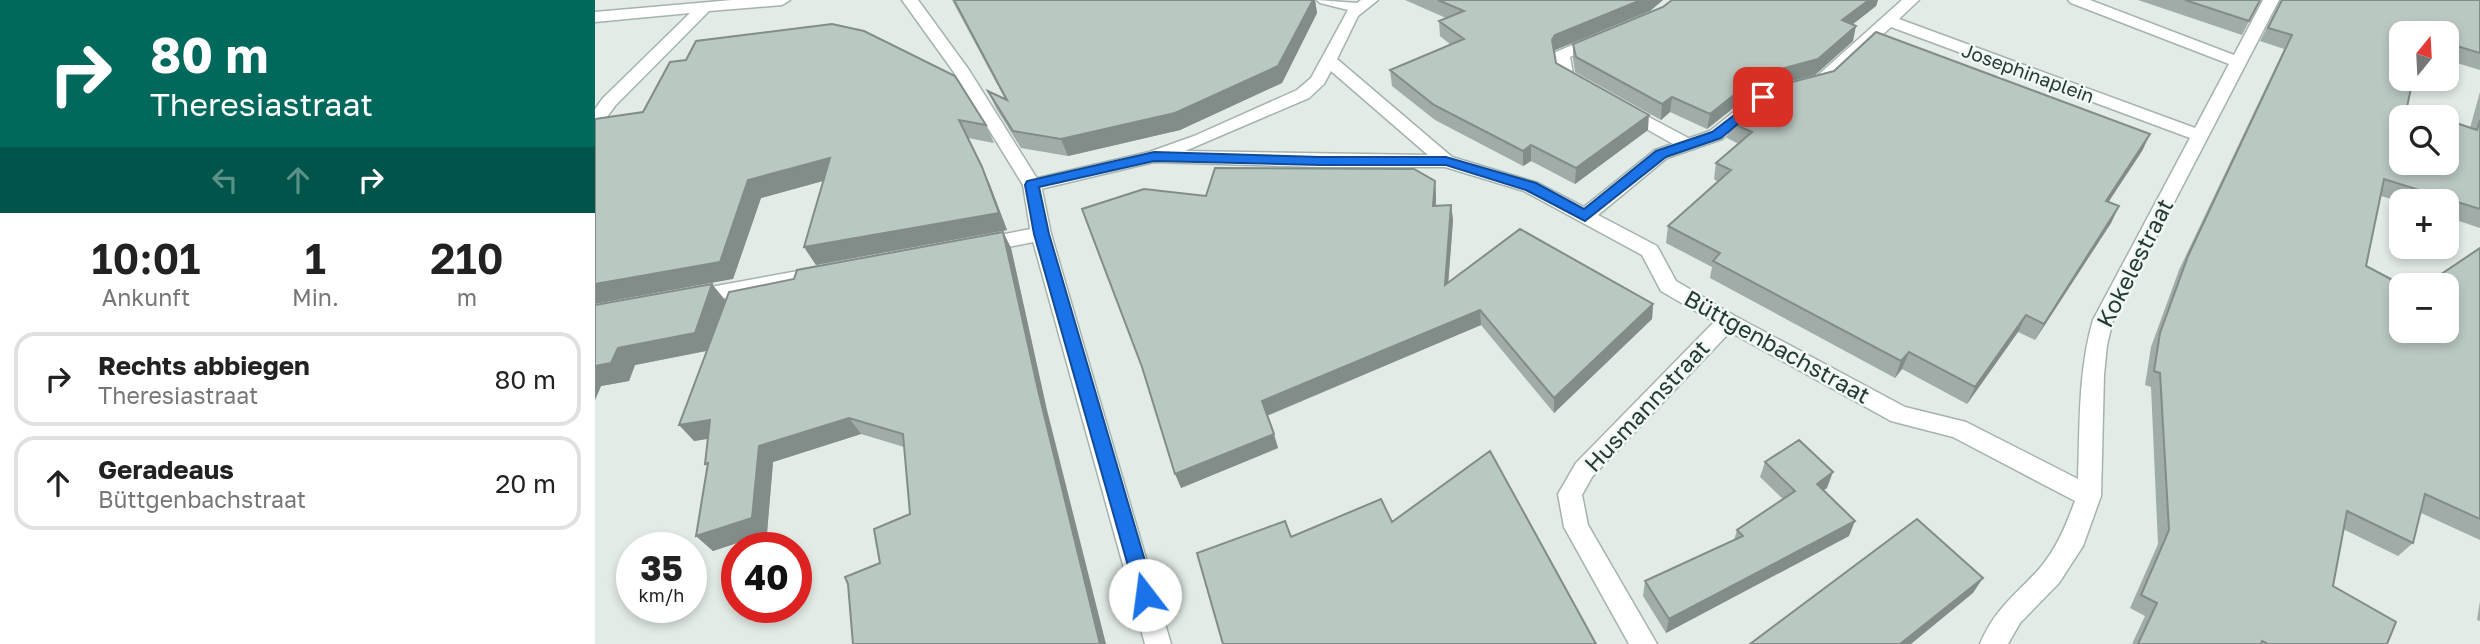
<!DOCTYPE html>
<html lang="de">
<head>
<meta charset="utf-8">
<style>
	body { margin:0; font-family:"Golos Text",sans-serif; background:#f2f2f2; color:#222; height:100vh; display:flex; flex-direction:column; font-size:26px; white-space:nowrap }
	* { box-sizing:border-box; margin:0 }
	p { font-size:23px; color:#767676 }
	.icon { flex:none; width:38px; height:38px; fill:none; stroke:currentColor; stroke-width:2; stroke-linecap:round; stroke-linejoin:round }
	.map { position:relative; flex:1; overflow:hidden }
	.panel { display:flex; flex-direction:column; background:#fff; width:595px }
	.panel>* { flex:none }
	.guide { background:#00695c; color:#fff; overflow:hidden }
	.needle { width:46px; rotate:18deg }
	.buttons { position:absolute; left:1794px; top:21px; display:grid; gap:14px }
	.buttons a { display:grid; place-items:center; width:70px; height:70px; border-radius:14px; background:#fff; box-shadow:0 4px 10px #0003; font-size:35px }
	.speed { position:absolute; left:21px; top:532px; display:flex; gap:14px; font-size:35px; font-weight:700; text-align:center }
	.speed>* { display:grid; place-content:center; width:91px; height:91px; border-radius:50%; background:#fff; box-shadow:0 4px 10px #0003; line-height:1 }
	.speed small { font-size:18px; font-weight:400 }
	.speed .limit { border:10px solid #d22; background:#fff; color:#111 }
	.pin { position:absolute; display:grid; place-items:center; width:60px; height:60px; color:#fff; margin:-30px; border-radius:14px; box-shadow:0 4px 10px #0006 }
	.me { position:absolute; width:77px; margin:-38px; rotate:345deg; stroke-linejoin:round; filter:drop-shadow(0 0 5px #0008) }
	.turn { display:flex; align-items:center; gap:24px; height:147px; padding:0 35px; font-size:32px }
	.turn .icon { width:91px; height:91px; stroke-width:2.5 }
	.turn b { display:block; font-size:49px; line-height:60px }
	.lanes { display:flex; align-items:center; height:66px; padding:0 35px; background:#0003; justify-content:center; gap:35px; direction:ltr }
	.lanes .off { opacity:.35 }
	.eta { display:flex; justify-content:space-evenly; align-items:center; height:119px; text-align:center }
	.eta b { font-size:42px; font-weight:600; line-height:49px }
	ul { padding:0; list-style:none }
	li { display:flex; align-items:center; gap:21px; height:94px; margin:0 14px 10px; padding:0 21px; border:4px solid #e0e0e0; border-radius:21px }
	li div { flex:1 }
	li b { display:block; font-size:26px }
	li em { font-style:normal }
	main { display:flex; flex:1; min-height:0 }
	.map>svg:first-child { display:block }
</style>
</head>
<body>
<main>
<section class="panel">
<div class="guide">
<div class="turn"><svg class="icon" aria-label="right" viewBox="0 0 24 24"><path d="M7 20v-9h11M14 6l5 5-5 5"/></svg><div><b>80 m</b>Theresiastraat</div></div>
<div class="lanes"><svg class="icon off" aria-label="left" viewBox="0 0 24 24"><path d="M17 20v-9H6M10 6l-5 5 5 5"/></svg><svg class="icon off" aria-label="ahead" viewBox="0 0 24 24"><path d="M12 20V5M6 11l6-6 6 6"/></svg><svg class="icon" aria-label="right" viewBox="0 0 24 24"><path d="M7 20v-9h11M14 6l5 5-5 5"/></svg></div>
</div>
<div class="eta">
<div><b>10:01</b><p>Ankunft</p></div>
<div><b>1</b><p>Min.</p></div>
<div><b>210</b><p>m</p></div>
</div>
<ul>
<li><svg class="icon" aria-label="right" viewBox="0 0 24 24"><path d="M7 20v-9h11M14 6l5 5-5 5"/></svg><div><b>Rechts abbiegen</b><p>Theresiastraat</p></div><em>80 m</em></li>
<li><svg class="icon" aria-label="ahead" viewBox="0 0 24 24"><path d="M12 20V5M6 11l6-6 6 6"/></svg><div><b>Geradeaus</b><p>Büttgenbachstraat</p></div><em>20 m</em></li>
</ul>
</section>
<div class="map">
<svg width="1885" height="644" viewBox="0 0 1885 644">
	<rect width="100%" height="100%" fill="#e2ebe6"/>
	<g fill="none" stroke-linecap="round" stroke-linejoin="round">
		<defs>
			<path id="service" d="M1003,34L1011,39L1009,42L975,57L978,74L995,85L993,89H981L964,79L959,55L961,52Z
				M1031,105L1099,141L1102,145L1099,149H1087L1025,114L1022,110Z"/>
			<path id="minor" d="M137,0H195L187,5L114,11L20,106L6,125L0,126V109L8,98L95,13L0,22V12Z
				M722,0L762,3L766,0H783L763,16L742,59L857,157L943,183L989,207L1060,150L1115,131L1150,103H1162L1165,107L1162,111L1127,139L1072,158L1003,215L1062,246L1081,281L1140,316L1310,407L1371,422L1483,479C1485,426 1483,371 1498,320L1595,138L1296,27L1233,85L1214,89L1206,84L1208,80L1221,77L1307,0H1324L1304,19L1600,128L1634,64L1476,3L1473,0H1495L1639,55L1668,0H1684L1518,320L1512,345L1509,375L1506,496L1488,546L1464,583L1425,623L1413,644H1385C1400,608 1421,595 1445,568C1462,548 1471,525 1480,501L1358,437L1296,421L1135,332L997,477L987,495L993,525L1062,644H1034L969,527L963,494L981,463L1119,322L1066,291L1047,255L929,191L850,167H725L559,162L437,191L428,185L430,181L554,152L599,136L702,90L716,78L753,10L725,3ZM736,71L833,155L590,151L714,98L729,84Z
				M446,227L453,229L456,234L453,239L384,253L377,251L374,246L377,241L384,239Z
				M225,267L232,269L235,274L232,279L99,304L92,302L89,297L92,292L99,290Z"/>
			<path id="tertiary" d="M307,0H323L374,70L446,185L456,234L576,644H550L436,234L428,185L358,71Z"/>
		</defs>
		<!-- service casing -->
		<use href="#service" stroke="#a5b3ad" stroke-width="3"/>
		<!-- minor casing -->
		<use href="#minor" stroke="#a5b3ad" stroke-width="3"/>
		<!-- tertiary casing -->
		<use href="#tertiary" stroke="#a5b3ad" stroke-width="3"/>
		<!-- service -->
		<use href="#service" fill="#fff" fill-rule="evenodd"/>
		<!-- minor -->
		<use href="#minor" fill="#fff" fill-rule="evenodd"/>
		<!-- tertiary -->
		<use href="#tertiary" fill="#fff" fill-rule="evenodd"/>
	</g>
	<!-- wall -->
	<path fill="#a0aca7" d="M357,0H720L722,13L687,83L585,130L473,156L426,148L401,108L393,91L410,99Z
		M810,0H1068L1055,11L960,50L959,52L961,63L1053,130L980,184L936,161L928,166L840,120L797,86L795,70L856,45L845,36L844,21L851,18Z
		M1077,0H1283L1281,6L1258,24V41L1220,75L1161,90L1112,129L1075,112L1066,120L980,72L978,59V44L1068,7Z
		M1543,0H1665L1647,35Z
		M1686,0H1885V70L1852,60V33H1806L1812,107L1875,128L1885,92V228L1852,217V201H1806V202L1786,196L1771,266L1806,331L1885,248V540L1826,513L1818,543L1803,556L1748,529L1738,586L1792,644H1537L1550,616L1535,608L1563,544L1556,387L1550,385L1556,347L1584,270L1689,49L1665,41Z
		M91,60L391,125L399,143L373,138L395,185L412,230L221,265L209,247L228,181L166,198L138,279L48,112Z
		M1135,122L1555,134L1547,151L1513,202L1524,206L1516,223L1440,340L1423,332L1372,404L1307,369L1300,378L1115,278L1117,267L1071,243L1073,226L1123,182L1119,179L1121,163L1144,144L1132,138Z
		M840,181L841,196V206L856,205L858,220L853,283L1058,304L1057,319L959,413L886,325L672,416L683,448L586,488L611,196Z
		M408,232L416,248L451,406L285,563L315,514L309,447L266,434L178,462L172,533L118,551L101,536L112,466L113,439L99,441L112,351L40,365L34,381L6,386L0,400V305L131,301L199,279Z
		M1170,462L1232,488L1228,490L1254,536L1071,633L1048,596L1050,581L1139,540L1142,530L1188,499L1165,477Z
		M1885,601V621L1882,620Z"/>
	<!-- shaded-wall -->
	<path fill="#828c88" d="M718,0H720L722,13L687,83L585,130L473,156L466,139Z
		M1046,0H1068L1055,11L960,50L956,55L957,40L960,35Z
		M1274,0H1283L1281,6L1244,35L1247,20Z
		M1261,26L1258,41L1220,75L1161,90L1112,129L1115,114L1164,75Z
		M1077,97L1075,112L1066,120L1067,104Z
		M1054,115L1053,130L980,184L981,168Z
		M1555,134L1547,151L1503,218L1511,201Z
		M936,145V161L928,166V151Z
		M235,158L246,176L166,198L138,279L0,304V284L153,180Z
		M387,167L395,185L412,230L221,265L209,247Z
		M840,181L841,196L840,220L838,206Z
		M856,205L858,220L852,300L850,285Z
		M1524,206L1516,223L1440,340L1449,324Z
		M408,232L416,248L451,406L511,644H505L443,390Z
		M117,284L131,301L115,350L40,365L34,381L6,386L0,400V366L23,348Z
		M1058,304L1057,319L959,413V398Z
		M885,310L886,325L671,416L667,401Z
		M1431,315L1423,332L1372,404L1380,387Z
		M1314,352L1307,369L1300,378L1306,361Z
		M254,418L266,434L178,462L172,533L118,551L101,536L164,446Z
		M115,420L129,436L99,441L84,425Z
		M679,434L683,448L586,488L580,474Z
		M1238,472L1232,488L1216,499L1222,484Z
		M1260,521L1254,536L1071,633L1074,619Z
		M1388,578L1378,593L1316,644H1305Z"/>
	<!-- building -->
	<path fill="#bac8c2" stroke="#828c88" stroke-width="2" d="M359,0H718L683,66L580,113L466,139L418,131L393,91L412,100Z
		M843,0H1046L960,35L957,40L961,63L1054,115L981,168L936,145L928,151L839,105L795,70L869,39L844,21L869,11Z
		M1077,0H1274L1247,20L1261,26L1223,59L1164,75L1115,114L1077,97L1067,104L981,57L978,44L1068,7Z
		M1590,0H1665L1654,21Z
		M1687,0H1885V53L1852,43V33H1806V79H1818L1812,107L1844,117H1806V163H1852V120L1882,130L1885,120V209L1789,179L1771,266L1807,285H1806V331H1852V285H1830L1885,248V519L1830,494L1818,543L1752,511L1738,586L1801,622L1792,644H1673L1667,641L1666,644H1543L1562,603L1546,595L1574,530L1565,373L1559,371L1565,333L1593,256L1697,35L1673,28Z
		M237,24L269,31L360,76L391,125L364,120L387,167L404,213L209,247L235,158L153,180L125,262L0,284V119L48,112L75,62L91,60L101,41Z
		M1281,32L1555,134L1511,201L1524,206L1449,324L1431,315L1380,387L1314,352L1306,361L1118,261L1125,253L1073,226L1136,170L1121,163L1157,132L1135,122L1178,87L1239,71Z
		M620,168L819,169L840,181L838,206L856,205L850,285L925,229L1058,304L959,398L885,310L667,401L679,434L580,474L547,367L487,209L549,189L611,196Z
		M408,232L443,390L505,644H258L253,584L250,577L285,563L279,529L315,514L308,434L254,418L164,446L157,518L101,536L113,463L110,464L115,420L84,425L134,292L199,279L202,270Z
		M117,284L100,333L23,348L16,363L0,366V305Z
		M1204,440L1238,472L1222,484L1260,521L1074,619L1050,581L1148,536L1142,530L1200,491L1170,462Z
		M895,451L1001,644H628L602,553L690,521L696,537L786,499L797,522Z
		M1322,519L1388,578L1305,644H1155Z"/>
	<!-- route -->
	<path fill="#1a73e8" stroke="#114b97" stroke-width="2" d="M1168,93L1174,97L1172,99L1126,138L1071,157L990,221L931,190L851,165H725L559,161L444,187L454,234L560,595L557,601L550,604L543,601L439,234L430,185L432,181L559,152L725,157H851L941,183L989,209L1061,151L1117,132Z"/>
	<g text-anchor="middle" stroke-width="5" stroke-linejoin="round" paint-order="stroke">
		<!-- far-street labels -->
		<g font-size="19" fill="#233b33" stroke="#f2f8f5">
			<text transform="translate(1433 73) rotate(20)" y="7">Josephinaplein</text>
		</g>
		<!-- street labels -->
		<g font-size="23" fill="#233b33" stroke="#f2f8f5">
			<text transform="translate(1540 263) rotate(-63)" y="8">Kokelestraat</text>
			<text transform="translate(1182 347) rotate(29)" y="8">Büttgenbachstraat</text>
			<text transform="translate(1052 406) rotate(-47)" y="8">Husmannstraat</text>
		</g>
	</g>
</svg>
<div class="buttons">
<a><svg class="needle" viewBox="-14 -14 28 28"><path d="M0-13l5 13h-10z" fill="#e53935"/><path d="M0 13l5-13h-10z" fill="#767676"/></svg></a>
<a><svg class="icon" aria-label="search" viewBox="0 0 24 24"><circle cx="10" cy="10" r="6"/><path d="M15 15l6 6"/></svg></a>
<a>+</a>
<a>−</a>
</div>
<div class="speed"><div>35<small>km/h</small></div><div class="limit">40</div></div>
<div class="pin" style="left:1168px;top:97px;background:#d93025"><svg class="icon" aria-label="arrive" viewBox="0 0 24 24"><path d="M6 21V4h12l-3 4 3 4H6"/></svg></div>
<svg class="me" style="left:550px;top:595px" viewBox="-20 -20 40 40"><circle r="19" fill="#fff"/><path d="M0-13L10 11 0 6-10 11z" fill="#1a73e8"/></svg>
</div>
</main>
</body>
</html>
